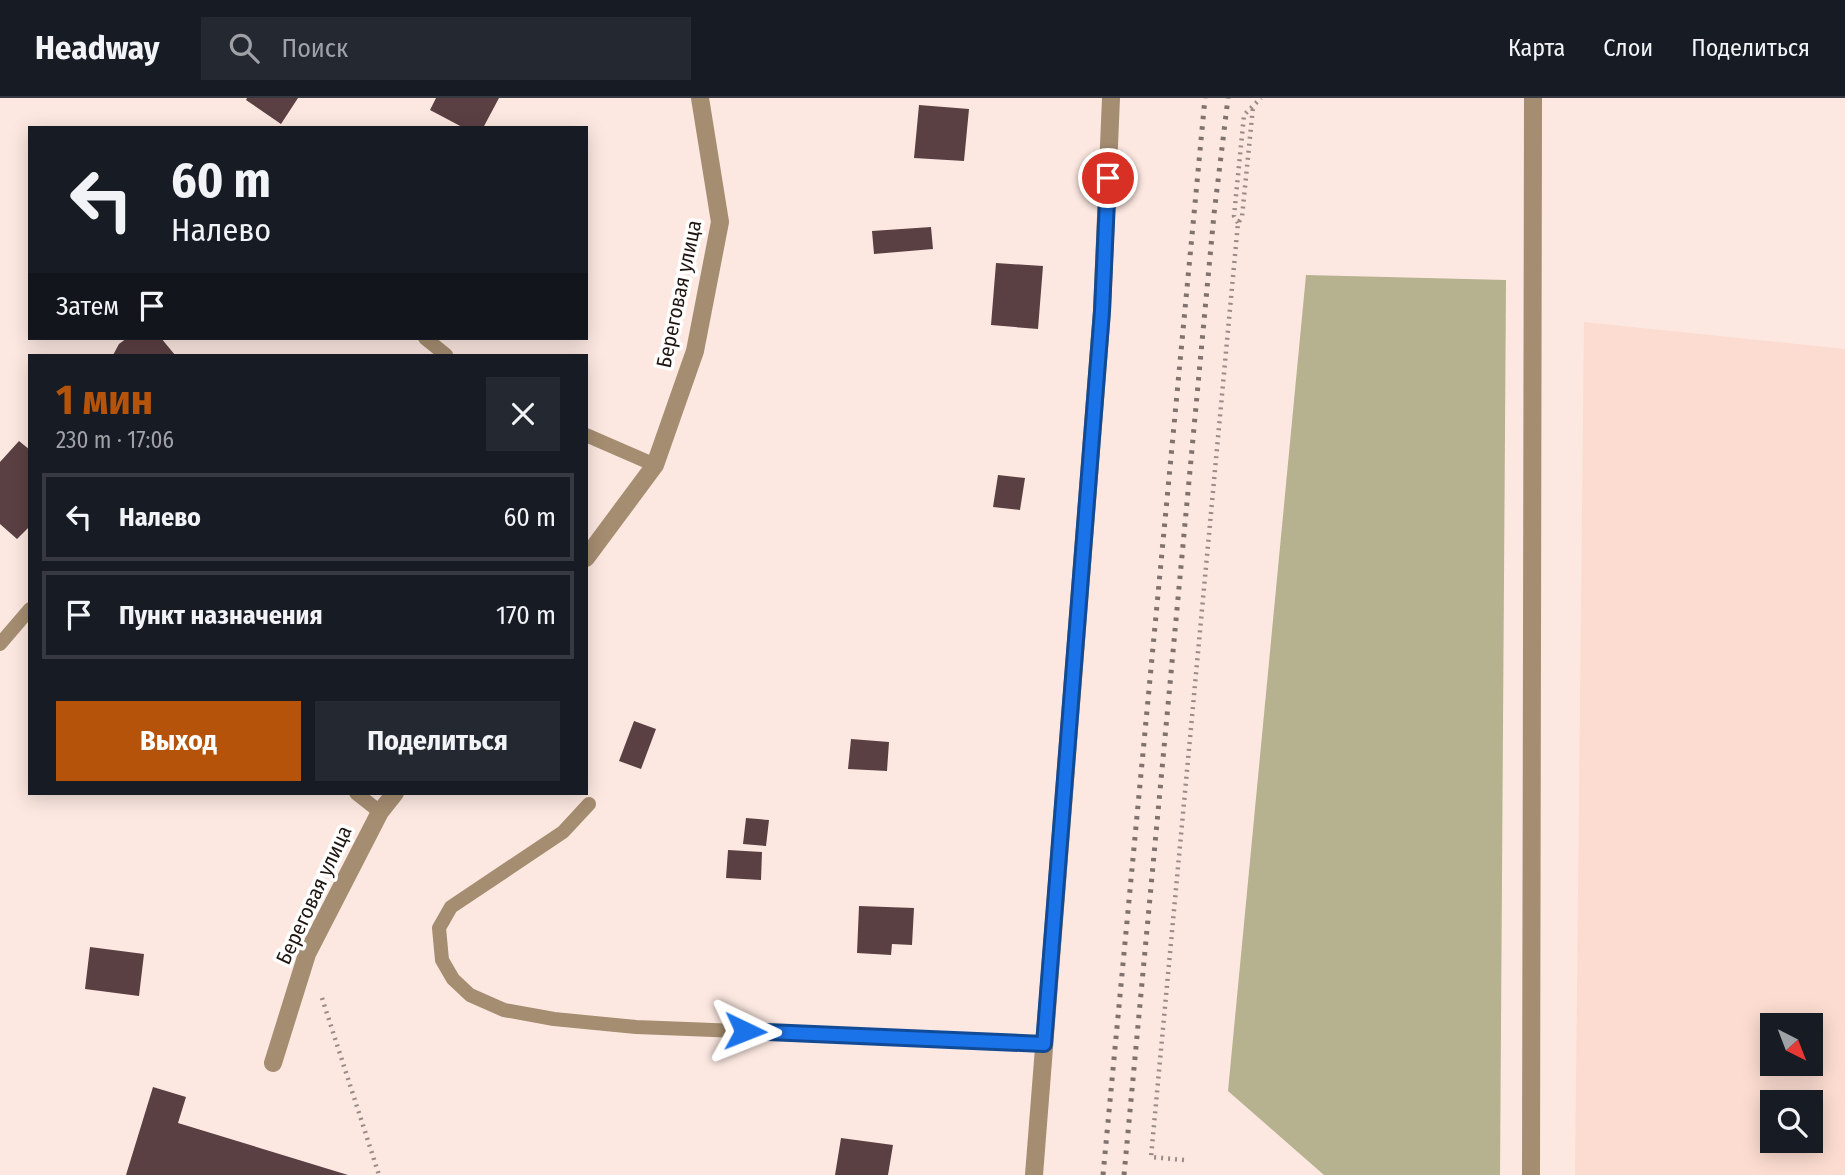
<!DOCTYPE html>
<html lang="ru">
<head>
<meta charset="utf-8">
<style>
	body { margin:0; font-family:"Fira Sans Condensed",sans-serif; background:#242831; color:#f1f3f6; height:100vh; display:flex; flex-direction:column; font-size:26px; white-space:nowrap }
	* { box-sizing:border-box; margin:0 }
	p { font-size:23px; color:#9ea1a6 }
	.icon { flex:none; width:38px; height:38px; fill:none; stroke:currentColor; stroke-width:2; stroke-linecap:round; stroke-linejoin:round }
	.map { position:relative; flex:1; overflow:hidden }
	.panel { position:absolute; left:28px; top:256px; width:560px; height:441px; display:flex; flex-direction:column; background:#171b24; border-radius:0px; box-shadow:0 4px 18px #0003 }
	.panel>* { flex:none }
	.guide { position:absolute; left:28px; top:28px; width:560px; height:214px; border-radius:0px; box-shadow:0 4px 18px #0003; background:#171b24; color:#f1f3f6; overflow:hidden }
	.needle { width:46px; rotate:138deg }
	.controls { position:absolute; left:1760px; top:915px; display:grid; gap:14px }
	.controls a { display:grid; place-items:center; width:63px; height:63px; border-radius:0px; background:#171b24; box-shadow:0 4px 18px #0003; font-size:35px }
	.pin { position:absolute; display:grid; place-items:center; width:60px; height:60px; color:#fff; margin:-30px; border:4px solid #fff; border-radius:50%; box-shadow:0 2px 7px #0007 }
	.me { position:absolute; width:77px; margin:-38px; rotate:92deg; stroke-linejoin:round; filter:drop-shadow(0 0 5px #0008) }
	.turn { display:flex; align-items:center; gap:24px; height:147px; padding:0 28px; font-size:32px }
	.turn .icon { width:91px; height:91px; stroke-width:2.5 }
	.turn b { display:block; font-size:49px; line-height:60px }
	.then { display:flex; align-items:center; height:66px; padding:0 28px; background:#0003; gap:14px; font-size:26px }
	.round { display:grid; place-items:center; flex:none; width:74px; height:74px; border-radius:0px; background:#242831 }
	.overview { display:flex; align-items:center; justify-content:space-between; height:119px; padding:0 28px }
	h1 { font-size:42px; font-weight:700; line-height:52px; color:#b45309 }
	.primary-button { display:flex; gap:14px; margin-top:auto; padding:14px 28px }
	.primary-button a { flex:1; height:80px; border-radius:0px; background:#b45309; color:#fff; font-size:28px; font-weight:700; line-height:80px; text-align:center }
	.primary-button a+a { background:#242831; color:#f1f3f6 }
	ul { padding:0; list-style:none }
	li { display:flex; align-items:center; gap:21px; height:88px; margin:0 14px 10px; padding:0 14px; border:4px solid #363941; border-radius:0px }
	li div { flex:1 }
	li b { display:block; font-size:26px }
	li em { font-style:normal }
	header { display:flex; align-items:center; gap:42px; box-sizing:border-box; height:98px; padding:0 35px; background:#171b24; border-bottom:2px solid #363941 }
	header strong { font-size:33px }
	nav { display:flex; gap:38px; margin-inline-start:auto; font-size:24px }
	.search { width:490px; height:63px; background:#242831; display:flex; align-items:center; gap:18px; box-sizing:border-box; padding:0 24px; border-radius:0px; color:#9ea1a6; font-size:26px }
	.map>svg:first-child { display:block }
</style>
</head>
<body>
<header>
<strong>Headway</strong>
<div class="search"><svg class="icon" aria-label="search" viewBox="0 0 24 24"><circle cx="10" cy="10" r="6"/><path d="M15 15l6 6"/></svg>Поиск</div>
<nav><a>Карта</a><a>Слои</a><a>Поделиться</a></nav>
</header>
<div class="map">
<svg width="1845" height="1077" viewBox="0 0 1845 1077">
	<rect width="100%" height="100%" fill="#fce8e1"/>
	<!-- built -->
	<path fill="#fcdcd0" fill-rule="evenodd" d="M1584,224L1845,251V1077H1575ZM1773,928H1811V966H1773ZM1773,1004H1811V1043H1773Z"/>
	<!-- forest -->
	<path fill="#b6b18e" d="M1306,177L1506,182L1500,1077H1324L1228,993Z"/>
	<!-- building -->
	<path fill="#5b4043" d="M247,0H298L281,26L246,2Z
		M436,0H499L483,30H464L430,12Z
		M919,7L969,11L964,63L914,60Z
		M931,129L933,151L874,156L872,133Z
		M996,165L1043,168L1038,231L991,227Z
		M127,240H161L175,257H113L119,246Z
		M19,343L30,352V428L17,441L0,426V364Z
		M998,377L1025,380L1020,412L993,409Z
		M634,623L656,631L641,671L619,663Z
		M851,641L889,644L887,673L848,671Z
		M746,720L769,722L766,748L743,746Z
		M728,752L762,754L761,782L726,780Z
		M859,808L914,810L912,847L892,846L891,857L857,855Z
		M90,849L144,856L139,898L85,891Z
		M153,989L186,999L178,1025L348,1077H126Z
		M841,1040L893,1047L888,1077H835Z"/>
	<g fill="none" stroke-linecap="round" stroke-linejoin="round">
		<!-- path -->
		<path stroke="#9b8b86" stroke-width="4.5" stroke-dasharray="2 5" stroke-linecap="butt" d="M1238,125L1234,118L1244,17L1261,0
			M322,900L379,1077
			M1184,1062L1151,1059L1238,125L1242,119L1253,9"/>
		<!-- service -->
		<path stroke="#a58d71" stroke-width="14" d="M425,240L446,257
			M586,337L655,367
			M0,546L30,511
			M356,695L380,714
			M589,706L563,734L451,809L439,830L442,862L453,881L470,897L504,912L554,921L636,929L1044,945"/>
		<!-- minor -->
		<path stroke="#a58d71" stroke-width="18" d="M586,460L655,367L695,253L720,124L700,0
			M273,965L307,856L380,714L395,695
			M1034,1077L1102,213L1111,0
			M1531,1077L1533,0"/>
		<!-- rail -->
		<path stroke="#80726d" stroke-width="5" stroke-dasharray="3.5 7" stroke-linecap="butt" d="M1103,1077L1205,0
			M1124,1077L1214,116L1228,0"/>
	</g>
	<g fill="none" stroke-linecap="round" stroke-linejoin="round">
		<defs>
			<path id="route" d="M745,933L1044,946L1102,213L1108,80"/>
		</defs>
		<!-- route casing -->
		<use href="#route" stroke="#114b97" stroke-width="18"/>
		<!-- route -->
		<use href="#route" stroke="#1a73e8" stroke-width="12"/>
	</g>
	<g text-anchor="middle" stroke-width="7" stroke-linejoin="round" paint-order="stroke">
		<!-- street labels -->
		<g font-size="21" fill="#1f1511" stroke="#fff">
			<text transform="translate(679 196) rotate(-78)" y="7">Береговая улица</text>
			<text transform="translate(314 797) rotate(-65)" y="7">Береговая улица</text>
		</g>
	</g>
</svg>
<div class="controls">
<a><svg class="needle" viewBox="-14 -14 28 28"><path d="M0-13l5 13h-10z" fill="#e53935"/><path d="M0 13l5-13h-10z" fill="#9ea1a6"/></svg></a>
<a><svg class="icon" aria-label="search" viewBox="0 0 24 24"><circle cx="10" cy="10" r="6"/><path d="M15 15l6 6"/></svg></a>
</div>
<div class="pin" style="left:1108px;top:80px;background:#d93025"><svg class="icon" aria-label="arrive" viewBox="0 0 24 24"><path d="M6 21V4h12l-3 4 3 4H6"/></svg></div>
<svg class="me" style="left:745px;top:933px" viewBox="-20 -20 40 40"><path d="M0-17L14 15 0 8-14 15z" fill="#1a73e8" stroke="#fff" stroke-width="4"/></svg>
<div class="guide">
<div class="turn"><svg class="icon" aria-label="left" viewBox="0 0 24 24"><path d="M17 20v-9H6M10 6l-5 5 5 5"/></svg><div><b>60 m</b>Налево</div></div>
<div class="then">Затем<svg class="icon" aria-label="arrive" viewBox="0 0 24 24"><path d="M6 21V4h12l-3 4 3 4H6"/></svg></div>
</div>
<section class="panel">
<div class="overview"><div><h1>1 мин</h1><p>230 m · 17:06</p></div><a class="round"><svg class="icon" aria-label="close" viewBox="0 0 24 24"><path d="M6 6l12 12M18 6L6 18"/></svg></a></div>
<ul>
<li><svg class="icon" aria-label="left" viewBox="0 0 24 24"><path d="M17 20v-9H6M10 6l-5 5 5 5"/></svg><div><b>Налево</b></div><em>60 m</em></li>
<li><svg class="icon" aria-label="arrive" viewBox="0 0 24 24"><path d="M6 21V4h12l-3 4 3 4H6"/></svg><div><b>Пункт назначения</b></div><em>170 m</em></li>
</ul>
<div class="primary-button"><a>Выход</a><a>Поделиться</a></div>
</section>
</div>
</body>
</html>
